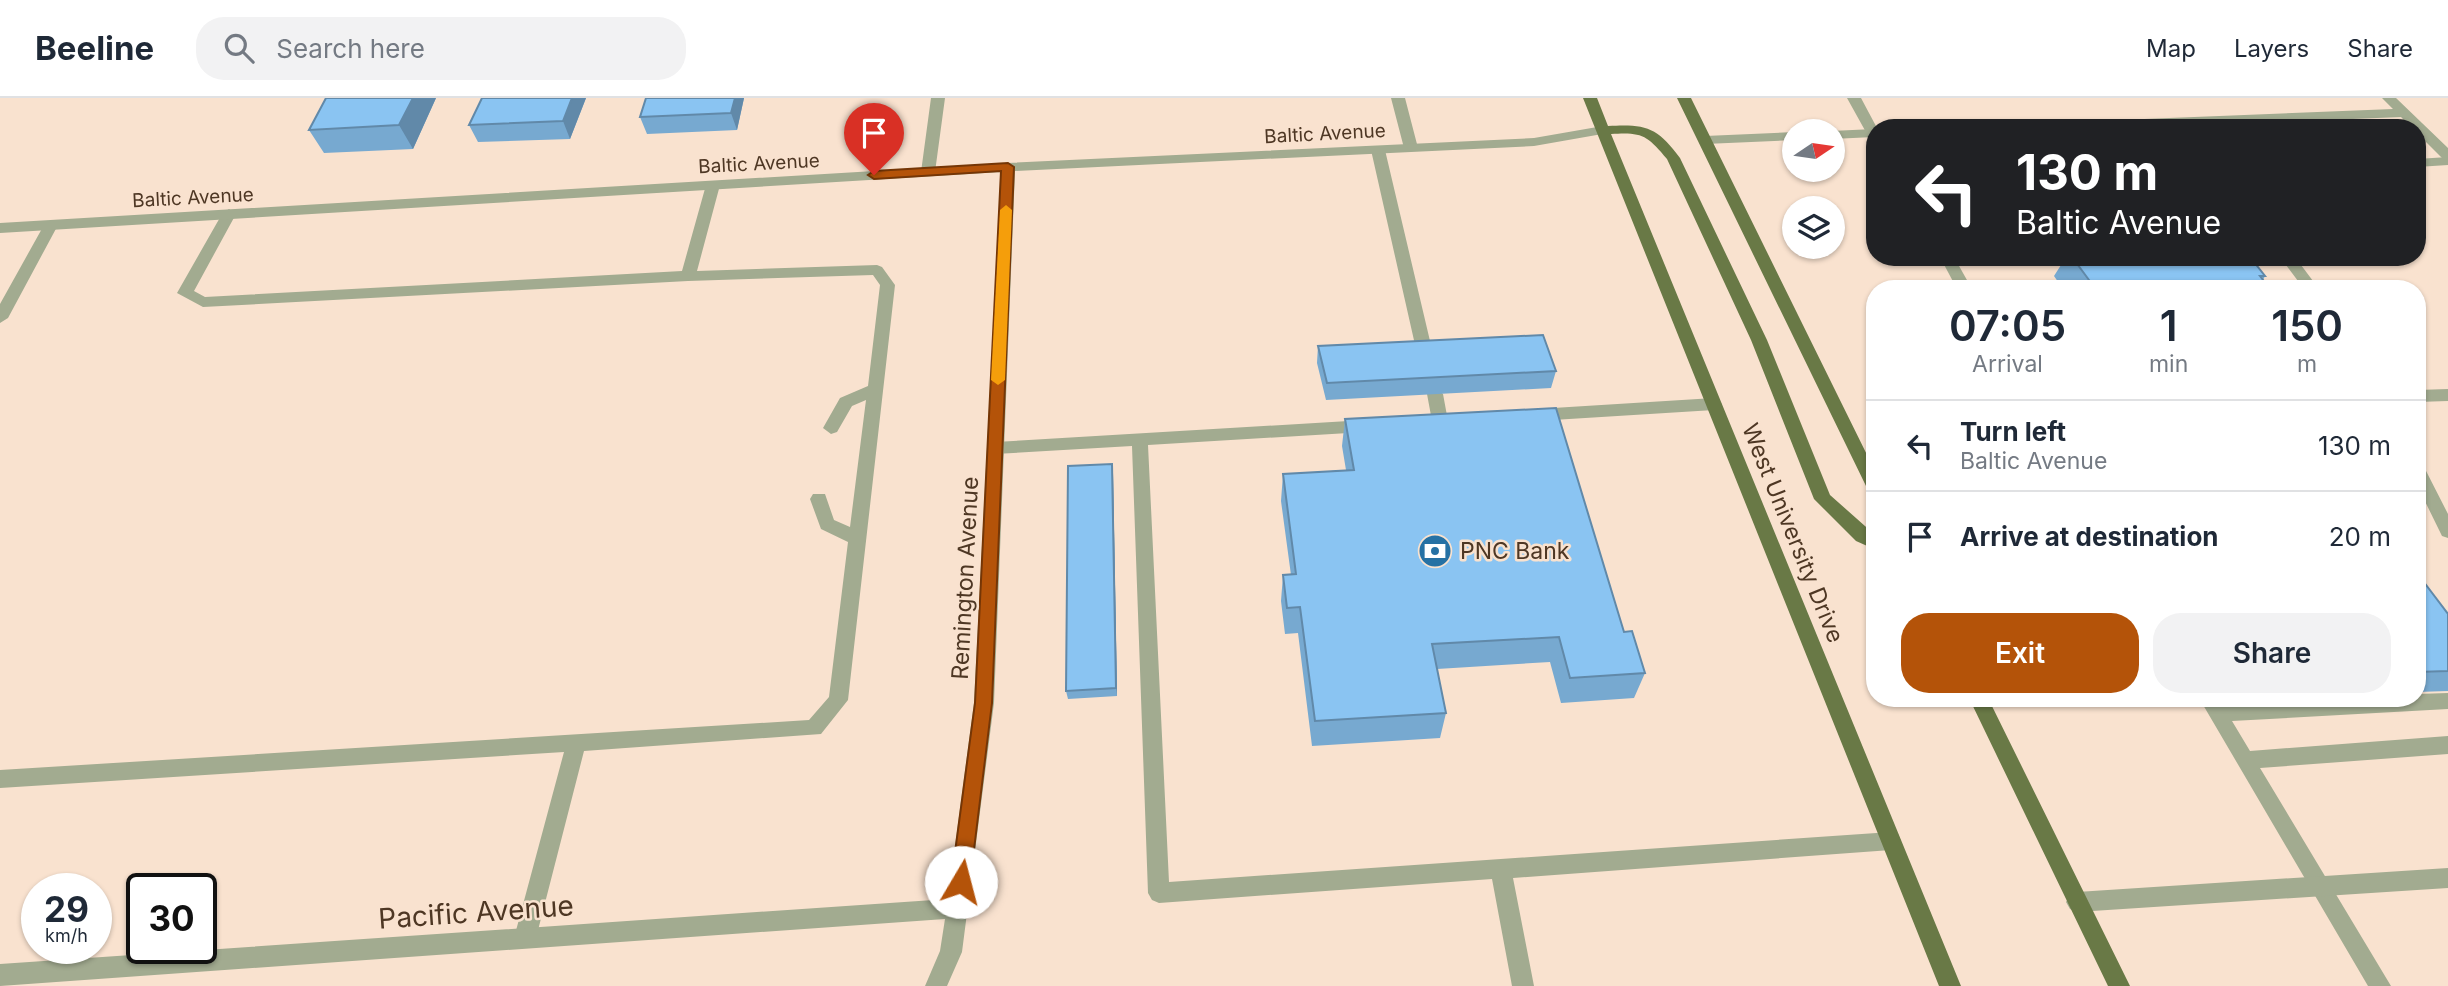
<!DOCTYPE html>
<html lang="en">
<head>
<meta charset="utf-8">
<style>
	body { margin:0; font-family:Inter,sans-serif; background:#f2f2f3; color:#1f2937; height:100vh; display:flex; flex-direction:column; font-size:26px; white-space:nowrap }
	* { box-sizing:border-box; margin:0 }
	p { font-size:23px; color:#747a83 }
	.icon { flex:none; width:38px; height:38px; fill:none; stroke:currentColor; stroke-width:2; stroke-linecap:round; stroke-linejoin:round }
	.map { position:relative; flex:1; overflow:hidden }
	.side { position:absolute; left:1866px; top:182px; width:560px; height:427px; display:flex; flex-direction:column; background:#fff; border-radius:28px; box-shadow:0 2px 5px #0004 }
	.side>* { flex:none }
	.top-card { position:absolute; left:1866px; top:21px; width:560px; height:147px; border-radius:28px; box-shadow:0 2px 5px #0004; background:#202124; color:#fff; overflow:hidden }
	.needle { width:46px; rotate:77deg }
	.fabs { position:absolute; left:1782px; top:21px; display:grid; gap:14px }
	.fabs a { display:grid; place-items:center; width:63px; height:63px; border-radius:50%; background:#fff; box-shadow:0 2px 5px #0004; font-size:35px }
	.speed { position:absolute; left:21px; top:775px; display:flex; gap:14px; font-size:35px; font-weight:700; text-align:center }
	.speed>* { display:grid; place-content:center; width:91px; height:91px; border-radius:50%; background:#fff; box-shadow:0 2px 5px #0004; line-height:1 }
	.speed small { font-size:18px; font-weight:400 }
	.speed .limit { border:4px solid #111; border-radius:10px; background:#fff; color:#111 }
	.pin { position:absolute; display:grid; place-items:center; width:60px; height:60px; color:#fff; margin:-72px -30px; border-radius:50% 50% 50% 0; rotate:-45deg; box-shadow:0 0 7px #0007 }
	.pin .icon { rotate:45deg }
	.me { position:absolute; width:77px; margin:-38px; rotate:8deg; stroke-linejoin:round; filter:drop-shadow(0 0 5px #0008) }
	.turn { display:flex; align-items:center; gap:24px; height:147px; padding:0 35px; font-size:32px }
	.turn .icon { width:91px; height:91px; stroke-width:2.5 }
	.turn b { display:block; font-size:49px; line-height:60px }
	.eta { display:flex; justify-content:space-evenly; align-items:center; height:119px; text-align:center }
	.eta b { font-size:42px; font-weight:600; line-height:49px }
	.button { display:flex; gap:14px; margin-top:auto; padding:14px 35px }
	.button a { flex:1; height:80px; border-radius:28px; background:#b45309; color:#fff; font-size:28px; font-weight:600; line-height:80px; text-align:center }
	.button a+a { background:#f2f2f3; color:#1f2937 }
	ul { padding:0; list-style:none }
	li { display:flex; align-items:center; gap:21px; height:91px; padding:0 35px; border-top:2px solid #e0e1e3 }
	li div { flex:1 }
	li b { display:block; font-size:26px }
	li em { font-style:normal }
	header { display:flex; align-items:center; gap:42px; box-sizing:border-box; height:98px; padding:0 35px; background:#fff; border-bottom:2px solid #e0e1e3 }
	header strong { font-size:33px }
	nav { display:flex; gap:38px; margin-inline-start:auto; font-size:24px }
	.search { width:490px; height:63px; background:#f2f2f3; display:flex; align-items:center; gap:18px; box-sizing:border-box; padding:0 24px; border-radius:28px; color:#747a83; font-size:26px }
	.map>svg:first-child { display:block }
</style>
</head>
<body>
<header>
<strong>Beeline</strong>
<div class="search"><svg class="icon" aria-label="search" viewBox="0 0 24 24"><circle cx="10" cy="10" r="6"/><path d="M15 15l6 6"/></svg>Search here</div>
<nav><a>Map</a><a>Layers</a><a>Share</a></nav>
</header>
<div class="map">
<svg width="2448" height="888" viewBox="0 0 2448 888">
	<rect width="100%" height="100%" fill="#f9e2cf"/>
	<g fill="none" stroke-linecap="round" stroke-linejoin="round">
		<!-- lane -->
		<path fill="#a2ab90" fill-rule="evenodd" d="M931,0H945L935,74L928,78L921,74Z
			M1391,0H1405L1418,50L1416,53H1406L1404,50Z
			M1847,0H1861L1877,30H1874V40L1867,36Z
			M1378,48L1385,52L1434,260L1426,266L1418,260L1371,52Z
			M2448,59V67L2417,69V61Z
			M713,83L720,87L697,173L877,167L882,169L895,187L848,602L821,636L584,653L536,840L533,847L525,850L517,847L514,840L564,654L0,690V672L809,622L829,599L848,444L821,431L810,401L813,396H825L834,422L850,429L866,302L852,308L837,334L831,336L823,330L840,300L868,288L880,187L873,177L688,183L203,209L177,195L222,116L229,111L236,116L194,193L205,199L682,173L706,87Z
			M51,122L58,127L8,220L0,225V206L44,127Z
			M1940,159H1954L1972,191H1957Z
			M2280,159H2295L2319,191H2304Z
			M1435,290L1443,296L1448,323L1440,329L1432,323L1427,296Z
			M2448,291V303L2417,304V292Z
			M1714,300L1722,306L1714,312L1537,323L1529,317L1537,311Z
			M1365,322L1373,328L1365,334L1148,347L1169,784L1891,734L1898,736L1901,743L1898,750L1891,752L1513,780L1534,888H1512L1492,781L1159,805L1152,802L1148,795L1132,348L995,356L987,350L995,344Z
			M2417,365L2423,367L2448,416V440L2442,438L2417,387Z
			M2448,595V611L2232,623L2250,653L2448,638V656L2260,670L2391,888H2368L2199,600H2218L2222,606L2342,600H2417V596Z"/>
		<!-- street -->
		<path fill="#a2ab90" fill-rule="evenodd" d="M2382,0H2396L2448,50V62L2443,61L2417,35V30H2412L2401,19L2130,30H2015L2022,26L2393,11Z
			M1603,28L1610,32L1608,35L1534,48L1015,73L994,605L962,854L947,888H925L940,853L945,821L0,888V866L948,801L974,605L1001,74L0,135V125L1008,65L1534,40Z
			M1874,31V39L1832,41L1831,33Z
			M1794,34V42L1705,46L1698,42L1705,38Z
			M2448,770V790L2077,814L2070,811L2066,804L2070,797L2077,794Z"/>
		<!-- primary -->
		<path fill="#697946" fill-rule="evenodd" d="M1583,0H1597L1608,28C1646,26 1657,29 1680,60L1767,242L1830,397L1874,436V451L1856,443L1814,401L1751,242L1667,61C1647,37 1642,34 1611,36L1961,888H1939Z
			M1677,0H1691L1874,371V394L1868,393L1866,388Z
			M1969,600H1988L2130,888H2108Z"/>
	</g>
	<!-- wall -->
	<path fill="#77a9d0" d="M436,0L413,51L324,55L309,32Z
		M482,0H586L570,41L478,44L469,27Z
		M744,0L737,32L647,36L640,19Z
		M2055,159H2250L2265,178L2263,182L2270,191H2063L2054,178L2061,167Z
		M1318,248L1556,273L1551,290L1326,302L1317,265Z
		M1345,321L1624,534L1645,575L1634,600L1561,605L1550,564L1437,571L1446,615L1440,640L1312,648L1298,535L1285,536L1281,503L1283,477H1291L1281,403L1283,376L1346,372L1342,348Z
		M1113,375L1117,598L1068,601L1066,593Z
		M2417,475L2448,516V593L2417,594Z"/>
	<!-- shaded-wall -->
	<path fill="#6189a9" d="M413,0H436L413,51L399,27Z
		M572,0H586L570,41L563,23Z
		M735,0H744L737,32L731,15Z
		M1112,366L1113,375L1117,598L1116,590Z"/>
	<!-- building -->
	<path fill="#8ac4f2" stroke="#6189a9" stroke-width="2" d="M326,0H413L399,27L309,32Z
		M482,0H572L563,23L469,27Z
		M646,0H735L731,15L640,19Z
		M2072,159H2250L2265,178H2260L2270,191H2113L2108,185L2092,186Z
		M1543,237L1556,273L1327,285L1318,248Z
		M1556,310L1624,534L1632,533L1645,575L1570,580L1559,539L1432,546L1446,615L1315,623L1300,509L1287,510L1283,477L1296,476L1283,376L1354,372L1345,321Z
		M1112,366L1116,590L1066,593L1068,368Z
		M2417,475L2448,516V573L2417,574Z"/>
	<!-- route -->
	<path fill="#b45309" stroke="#753606" stroke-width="2" d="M1008,65L1014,69L992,605L970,784L967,790L961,793L954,790L951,784L975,605L1001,73L874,81L868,77L874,73Z"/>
	<!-- slow -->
	<path fill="#f59e0b" d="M1006,107L1012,112L1005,282L998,287L991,282L1000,112Z"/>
	<!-- icons -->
	<defs>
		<symbol id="bank-disc" viewBox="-11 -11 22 22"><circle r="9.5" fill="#2671a4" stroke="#f9e2cf"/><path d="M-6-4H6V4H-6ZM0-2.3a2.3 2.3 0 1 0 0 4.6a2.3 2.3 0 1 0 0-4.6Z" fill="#fff"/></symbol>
	</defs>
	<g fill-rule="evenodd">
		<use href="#bank-disc" x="1416" y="434" width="38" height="38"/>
	</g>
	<g text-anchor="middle" stroke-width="5" stroke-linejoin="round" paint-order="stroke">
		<!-- far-street labels -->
		<g font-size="19" fill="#4e3724" stroke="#f9e2cf">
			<text transform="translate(1325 35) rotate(-3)" y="7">Baltic Avenue</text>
			<text transform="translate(759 65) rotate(-3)" y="7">Baltic Avenue</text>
			<text transform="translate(193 99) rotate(-3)" y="7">Baltic Avenue</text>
		</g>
		<!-- street labels -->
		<g font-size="23" fill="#4e3724" stroke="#f9e2cf">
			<text transform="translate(1793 435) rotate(68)" y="8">West University Drive</text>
			<text transform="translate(965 480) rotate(-87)" y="8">Remington Avenue</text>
		</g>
		<!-- poi labels -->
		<g font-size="23" fill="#4e3724" stroke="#f9e2cf" text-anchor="start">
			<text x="1460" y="461">PNC Bank</text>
		</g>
		<!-- near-street labels -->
		<g font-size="28" fill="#4e3724" stroke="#f9e2cf">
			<text transform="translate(476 814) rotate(-4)" y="10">Pacific Avenue</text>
		</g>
	</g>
</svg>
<div class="fabs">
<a><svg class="needle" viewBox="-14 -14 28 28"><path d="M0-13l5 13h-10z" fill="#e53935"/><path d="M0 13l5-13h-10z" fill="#747a83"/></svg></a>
<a><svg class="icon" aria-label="layers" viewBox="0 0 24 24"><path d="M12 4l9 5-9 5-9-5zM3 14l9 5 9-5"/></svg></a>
</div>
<div class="speed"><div>29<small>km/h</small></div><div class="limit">30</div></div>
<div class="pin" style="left:874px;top:77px;background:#d93025"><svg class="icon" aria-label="arrive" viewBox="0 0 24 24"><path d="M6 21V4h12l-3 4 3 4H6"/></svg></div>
<svg class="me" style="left:961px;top:784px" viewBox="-20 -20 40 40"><circle r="19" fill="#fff"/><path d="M0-13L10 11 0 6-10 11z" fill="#b45309"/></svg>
<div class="top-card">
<div class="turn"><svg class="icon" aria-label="left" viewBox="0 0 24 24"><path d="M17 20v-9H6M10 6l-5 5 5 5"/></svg><div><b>130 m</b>Baltic Avenue</div></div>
</div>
<section class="side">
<div class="eta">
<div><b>07:05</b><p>Arrival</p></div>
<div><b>1</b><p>min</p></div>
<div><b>150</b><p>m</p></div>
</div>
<ul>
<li><svg class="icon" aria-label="left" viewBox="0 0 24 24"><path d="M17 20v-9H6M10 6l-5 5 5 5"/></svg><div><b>Turn left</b><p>Baltic Avenue</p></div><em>130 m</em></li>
<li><svg class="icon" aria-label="arrive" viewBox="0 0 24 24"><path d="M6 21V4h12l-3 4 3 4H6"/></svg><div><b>Arrive at destination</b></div><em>20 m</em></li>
</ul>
<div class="button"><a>Exit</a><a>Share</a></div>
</section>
</div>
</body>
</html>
